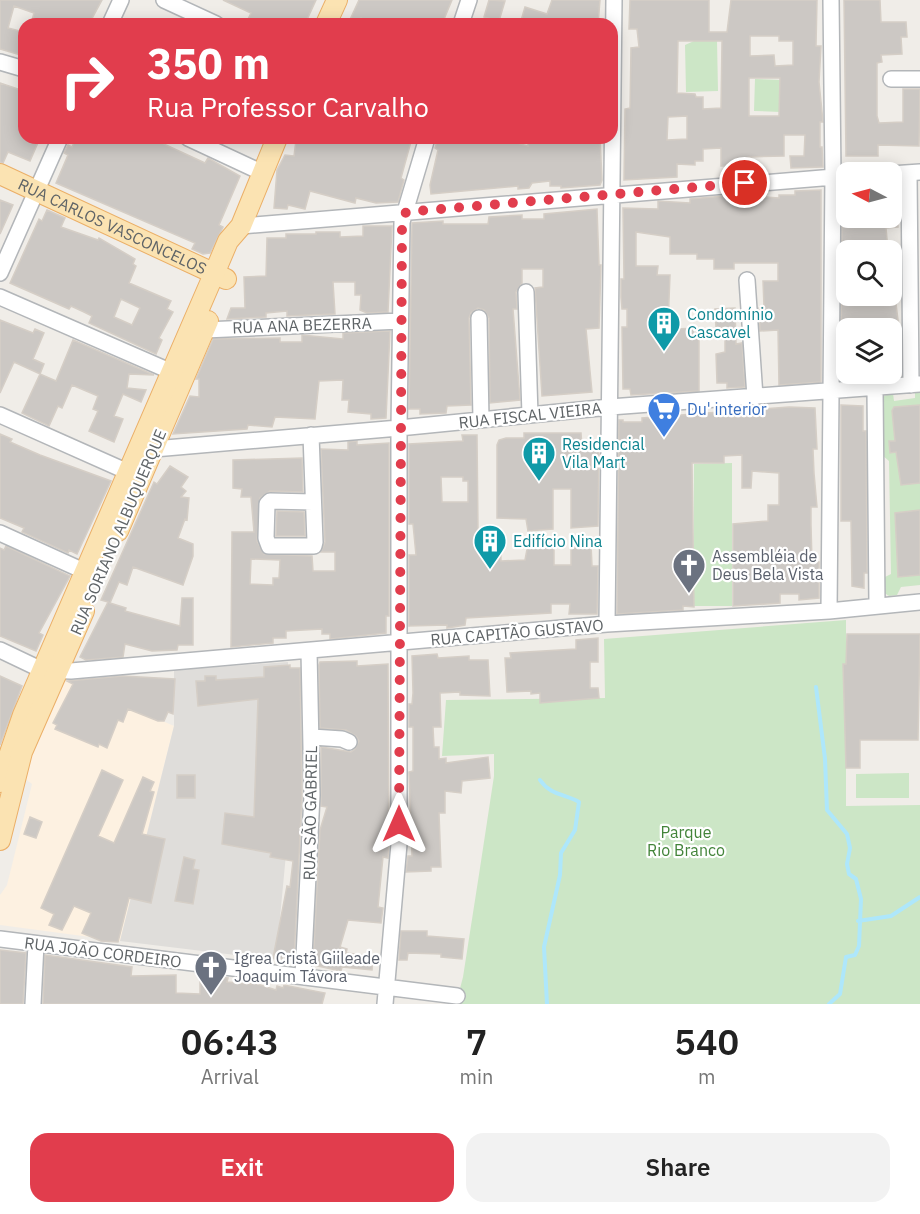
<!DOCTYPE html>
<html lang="en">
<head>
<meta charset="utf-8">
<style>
	body { margin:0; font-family:"IBM Plex Sans",sans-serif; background:#f2f2f2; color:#222; height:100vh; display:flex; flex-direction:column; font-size:22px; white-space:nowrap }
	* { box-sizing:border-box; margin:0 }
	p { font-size:20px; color:#767676 }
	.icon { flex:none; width:33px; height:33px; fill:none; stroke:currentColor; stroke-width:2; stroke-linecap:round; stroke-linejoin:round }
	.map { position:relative; height:1004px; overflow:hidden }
	.side { display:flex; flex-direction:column; background:#fff; flex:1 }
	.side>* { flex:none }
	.hud { position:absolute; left:18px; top:18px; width:600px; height:126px; border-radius:18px; box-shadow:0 3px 15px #0003; background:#e13d4d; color:#fff; overflow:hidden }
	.needle { width:39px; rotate:276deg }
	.controls { position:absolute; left:836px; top:162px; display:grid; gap:12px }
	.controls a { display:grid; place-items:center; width:66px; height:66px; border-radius:12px; background:#fff; box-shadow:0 3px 15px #0003; font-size:30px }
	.pin { position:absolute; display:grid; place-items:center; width:51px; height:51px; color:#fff; margin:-26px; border:3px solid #fff; border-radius:50%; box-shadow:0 2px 6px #0007 }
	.me { position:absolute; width:66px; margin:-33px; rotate:0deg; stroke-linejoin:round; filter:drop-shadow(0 0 4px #0008) }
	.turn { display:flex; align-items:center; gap:21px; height:126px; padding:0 30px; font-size:27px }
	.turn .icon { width:78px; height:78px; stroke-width:2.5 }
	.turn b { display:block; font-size:42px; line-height:51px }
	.eta { display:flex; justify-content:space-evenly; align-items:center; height:102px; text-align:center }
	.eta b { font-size:36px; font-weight:600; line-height:42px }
	.button { display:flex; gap:12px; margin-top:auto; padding:12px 30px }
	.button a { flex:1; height:69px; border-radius:18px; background:#e13d4d; color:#fff; font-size:24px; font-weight:600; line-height:69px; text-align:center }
	.button a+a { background:#f2f2f2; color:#222 }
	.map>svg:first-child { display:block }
</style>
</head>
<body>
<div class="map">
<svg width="920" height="1004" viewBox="0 0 920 1004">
	<rect width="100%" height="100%" fill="#f0ede8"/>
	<!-- commercial -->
	<path fill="#fdf1e1" d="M66,679L174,726L120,941L0,925V895L7,885L32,784L24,778L26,767Z"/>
	<!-- industrial -->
	<path fill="#dfddda" d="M288,662L286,854L276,960L120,941L174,726V670Z"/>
	<!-- green -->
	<path fill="#cce6c6" d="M717,40L718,91L686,92L685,45L694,41Z
		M755,79L782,80L781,112L754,111Z
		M920,390V585L901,587L897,595L889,596L883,592V578L891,574L889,461L882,455L881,397L893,393L894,401L915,398V391Z
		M732,463V606H693L694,464Z
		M846,620V806L920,805V1004H456L463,977L480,868L494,776V754L442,756L446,700L605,698L604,639Z
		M909,773V798H856V774Z"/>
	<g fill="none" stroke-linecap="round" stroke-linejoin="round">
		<!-- stream -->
		<path stroke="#aee7fb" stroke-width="4" d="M816,687L825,759L827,810L847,834L850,848L847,864L849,874L856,879L861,899L859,946L855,955L846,957L840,994L829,1004
			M540,780C550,795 565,794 579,802L575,830L561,853L560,875L544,947L547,1004
			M858,921L891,916L920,897"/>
	</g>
	<!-- building -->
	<path fill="#ccc8c4" stroke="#d5cec6" stroke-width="1.5" fill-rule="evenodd" d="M0,0H102L89,24H72L60,19L59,24H31L34,13L14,6L8,28L24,32V56L0,49Z
		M223,0H316L305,24H255L247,21L251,13Z
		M359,0H452L442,24H374L361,18L358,24H348Z
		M489,0L505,1L499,21L484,17Z
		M552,0H600L598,24H520L525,7L547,14Z
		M630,0H709V32H727L731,0H817L816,46H821L819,82L823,122H820V147H822L823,167L791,168L790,156H804L805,135H784V156L748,157V166H737V170H728V166H721V148L703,149V161H695V165L677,164V177L624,180L625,109L630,108L631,48L639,47L637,29H629ZM750,36H779V41H793V65L775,66L774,55L750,56ZM678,41H722L721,108L703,109V97H696L695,94L677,93ZM749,78H780L779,116H749ZM687,116V139L667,140L668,117Z
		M844,0H880L881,22H906L907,37H901L902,54L881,55L882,62L877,63V116L879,123L903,122V89H920L919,146L878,145V156H846Z
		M0,83L24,91V138H40L30,161L8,152L3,163L0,162Z
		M76,138H151L205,163L208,158L240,176L219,225L223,227L210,253L203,254L192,249L195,243L56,183L68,155L64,153L68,145L72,147Z
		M303,138H412L401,178L404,180L398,202L376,203L356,198L355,203L310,191L305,209L288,205L287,209L274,208L277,170L285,155L294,156L296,140L302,141Z
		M438,138H497L528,146V138H600L602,180L600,185L561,188V186H550V181L532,183L529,188L518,189V186L431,194L430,185L438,150L435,148Z
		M821,190V382L779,385L778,330L760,331L759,308L764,307L763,281H778V263H734V269H714V259H697V254H670V237L636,232V266H658L657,275H670L668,325H675V329L699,328V391L631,395L630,389H623L622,327H627V309H622L621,297V279H624L623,208L658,209V201L690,203V199L735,195L779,198V195H795V191Z
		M0,200L13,205L0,234Z
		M597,209L599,265H601L599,328L586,329L592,392L542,396L535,288L543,287V269H522V283L516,292L517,309H513L520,400L490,403L489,318L484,310L478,308L471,313L469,318L471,405L447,406L446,413L420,414V409H409L412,223L443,221V224H488L489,217L522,215V219H544V214Z
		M47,210L65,218L61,227L98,240L99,238L135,259L133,264L136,266L129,283L171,301L167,309L173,312L159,338L162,340L156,354L89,323L92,316L84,312L71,306L69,309L10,283L39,219L42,221ZM121,299L140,308L132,325L114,317Z
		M842,218H898V227L886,228L888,250H846V296H895L899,328H846V352L841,353Z
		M363,226H392L388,312L367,313L360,310L361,295H355V282H333L335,314L287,316V311L266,313V317L227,319L231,308H245L244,277L266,276L267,238H286V234H316V232H340V237L363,236Z
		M735,308L736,344L742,343L745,387L727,388V383H717L716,354L725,352V327L716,328L715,309Z
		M0,320L33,333L35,329L44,333L33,359L44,364L40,374L14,362L0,393Z
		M390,331L386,418L371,419V414L348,412L349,400H342L343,380L319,381L315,419L275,417L272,427L248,425L247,429L173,434L190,396L199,397V379H196L213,339L280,338V342H302V335L343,339V333Z
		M73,340L154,375L129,374L127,388L146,390L141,402L123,394L114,416L123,419L114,442L89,431L98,411L93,409L98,396L72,385L62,408L58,406L49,426L22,413L40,374L56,381Z
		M841,405L863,406V431H866L867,573H864V588L852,586L851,521H841Z
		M920,405V483L901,485L896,452L890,453L889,441H895L892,411L894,407Z
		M789,407L815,408L817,449H813L814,473L817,507H811V525L812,562H819V598L799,600V594H780V603L733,606V524L768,521V505H779V473L752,471L751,488H742V455L724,456V463H692L694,607L683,606V610L617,614L619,420H623V422H642V418L732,411V417L762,416V409Z
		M524,433H581L582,447H599L598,526L571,528V489H553V529L528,531L526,519L497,518V445L499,440L506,438H524Z
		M0,434L12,439L10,442L40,455L111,481L77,554L69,550L68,553L22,532L24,528L0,518Z
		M462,435H477L478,530H500L501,561L525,560L528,544H554V565H571V544H591L592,566H598L597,614H569L570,604H551V613L466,618L465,625L447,628V625L409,626V555H416L413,524H409V444L463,441ZM441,477H463V481H468V502H442Z
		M357,441V445L389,443V616H386V633L330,639V634H322V629L286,631V638H273V643L231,647L232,532H254L251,497H241L242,489L233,488V460L302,458L303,492L270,491L260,498L257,541L264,554L312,556L313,571H335V552H321L325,542L321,449L348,450V442ZM251,559L280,560L279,578H273V585L250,584Z
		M170,466L188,477L181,487L186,491L181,497L189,498L187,520L185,519L178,538L193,544V556L183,585L133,567L127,585L119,582L110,603L126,608L125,611L180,626L182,598H193V645H178L177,650L152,651L125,644L123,657L86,660L80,657L108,602L101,600L154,482L157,484Z
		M920,510V575L898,577L895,513Z
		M277,511L304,512L305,536H276Z
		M6,546L70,576L39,633L43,635L36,651L0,636V548L4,550Z
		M847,634H920L918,740H860V768H846L843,664H846Z
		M598,638V662H590V688H598L599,698L540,703V693L531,694V691L507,692L505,658H511L510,653L576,649V640Z
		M437,654L438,658L469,656V660H488L490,696L460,695V692L440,693L441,727H433L434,747H439V759L446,758V763L488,757L490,778L462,781L461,793L445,791V813H439L441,867H431V871L406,872L408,856H412L409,772L413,771V727H409V704H412L413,693L412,656Z
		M357,661V666L388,664L389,844L388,858L383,857L378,907L383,908L381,923L348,920L340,947L347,949L346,953L373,956L372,970L342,967L341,971L313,965L320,830L327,807L321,806V747L351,752L355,749L359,741L356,736L346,730L320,728L319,665L320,662Z
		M290,665V668H300L302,795L294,960L273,958L287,886L290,887L293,861L270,857L271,853L222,844L225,813L254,817L258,699L198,706L196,681H205V676H216V680L264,677V667Z
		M0,676L22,686L0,745Z
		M123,676L175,679L173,714L168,712L164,721H158L128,709L123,722L118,720L107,748L99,744L98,747L55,729L57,725L53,723L73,684L67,681Z
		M102,770L123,780L98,836L114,843L143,777L154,782L150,791L154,792L142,834L165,839L151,903L129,898L118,942L101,941L82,933L91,913L74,906L62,930L49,925L54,914L41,908Z
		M177,775H195V798H177Z
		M30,817L42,822L36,838L24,834Z
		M184,857L195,860L193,869L199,870L193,904L175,901Z
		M401,931H427V936L464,939L462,959L441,957V954L408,953L407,960H399Z
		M0,950L26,953L23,1004H0Z
		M45,955L132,967L131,976L176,975V993L200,994V977H216L228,978L227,982L251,984V982L276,990L277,986L283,988L284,985L325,993L322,1004H43Z"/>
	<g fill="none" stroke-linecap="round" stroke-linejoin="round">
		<defs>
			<path id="minor" d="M164,0L216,24
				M110,24L121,0
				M461,24L469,0
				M0,62L24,69
				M891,79H920
				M188,138L263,173
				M909,173L911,385
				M891,174L920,172
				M241,226L846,176
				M0,273L60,138
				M747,280L755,397
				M526,292L530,415
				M0,297L172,372
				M479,318L481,420
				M205,330L400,321
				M875,389L877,606
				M0,415L137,476
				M311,435L315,542L314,546H269L266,538L267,504L270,501L313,502
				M146,445L154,449L399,428L610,407L920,384
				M0,533L86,572
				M829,611L833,176L831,0
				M607,624L614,0
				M0,650L42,670L71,671L607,624L829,611L920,602
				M312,737L342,739L349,742
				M0,939L457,996
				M303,976L312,795L309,651
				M33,1004L36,944
				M385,1004L399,844V428L402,222L427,138"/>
			<g id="major">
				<path d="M326,24L337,0"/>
				<path id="s1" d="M0,174L226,279"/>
				<path d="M118,531L208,321"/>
				<path d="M0,782L23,715L214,274L228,241L241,226L277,138"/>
				<path d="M0,840L22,752L84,611"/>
			</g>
		</defs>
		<!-- minor casing -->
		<use href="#minor" stroke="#b3b6b9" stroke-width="18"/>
		<!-- major casing -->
		<use href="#major" stroke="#ebaf67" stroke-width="22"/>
		<!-- minor -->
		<use href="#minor" stroke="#fff" stroke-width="15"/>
		<!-- major -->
		<use href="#major" stroke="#fbe3b2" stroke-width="20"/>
	</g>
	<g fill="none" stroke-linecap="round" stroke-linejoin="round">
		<!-- route -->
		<path stroke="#e13d4d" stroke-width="10" stroke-dasharray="0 18" d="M399,824L402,222L406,212L745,183"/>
	</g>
	<!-- icons -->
	<defs>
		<symbol id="building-pin" viewBox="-11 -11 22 30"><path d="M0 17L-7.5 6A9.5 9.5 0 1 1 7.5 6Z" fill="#0f9aa8" stroke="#fff"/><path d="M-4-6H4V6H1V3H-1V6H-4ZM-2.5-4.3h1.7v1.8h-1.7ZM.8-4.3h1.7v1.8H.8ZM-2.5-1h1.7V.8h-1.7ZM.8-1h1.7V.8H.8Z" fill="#fff"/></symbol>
		<symbol id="supermarket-pin" viewBox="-11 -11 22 30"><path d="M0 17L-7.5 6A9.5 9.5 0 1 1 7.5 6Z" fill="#3f7fe0" stroke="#fff"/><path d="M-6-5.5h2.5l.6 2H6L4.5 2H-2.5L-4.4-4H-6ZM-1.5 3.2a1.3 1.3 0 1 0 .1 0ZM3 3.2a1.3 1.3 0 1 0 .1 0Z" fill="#fff"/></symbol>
		<symbol id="church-pin" viewBox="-11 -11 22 30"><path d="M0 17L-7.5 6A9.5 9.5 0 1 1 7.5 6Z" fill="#6b7280" stroke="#fff"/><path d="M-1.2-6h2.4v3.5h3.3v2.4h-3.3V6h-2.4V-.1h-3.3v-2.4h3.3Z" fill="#fff"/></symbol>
	</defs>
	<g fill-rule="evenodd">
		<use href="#building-pin" x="645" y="304" width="38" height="52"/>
		<use href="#supermarket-pin" x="645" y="390" width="38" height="52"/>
		<use href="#building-pin" x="520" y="434" width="38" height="52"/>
		<use href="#building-pin" x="471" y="522" width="38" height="52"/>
		<use href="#church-pin" x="670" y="546" width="38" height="52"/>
		<use href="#church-pin" x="192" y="948" width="38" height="52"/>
	</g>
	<g text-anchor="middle" stroke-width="4.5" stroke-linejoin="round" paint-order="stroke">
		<!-- street labels -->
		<g font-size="16" fill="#5f6467" stroke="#fff">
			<text dy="6" stroke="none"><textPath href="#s1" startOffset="124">RUA CARLOS VASCONCELOS</textPath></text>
			<text transform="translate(302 325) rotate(-2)" y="6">RUA ANA BEZERRA</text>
			<text transform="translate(530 415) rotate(-6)" y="6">RUA FISCAL VIEIRA</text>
			<text transform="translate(118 532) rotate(-67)" y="6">RUA SORIANO ALBUQUERQUE</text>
			<text transform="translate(517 632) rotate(-5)" y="6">RUA CAPITÃO GUSTAVO</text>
			<text transform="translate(310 813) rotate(-89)" y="6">RUA SÃO GABRIEL</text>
			<text transform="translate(103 952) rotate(7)" y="6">RUA JOÃO CORDEIRO</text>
		</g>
		<!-- culture labels -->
		<g font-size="16" fill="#0d838f" stroke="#fff" text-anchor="start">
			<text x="687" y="320">Condomínio<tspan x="687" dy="18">Cascavel</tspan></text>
			<text x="562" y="450">Residencial<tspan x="562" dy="18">Vila Mart</tspan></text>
			<text x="513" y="547">Edifício Nina</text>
		</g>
		<!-- shop labels -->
		<g font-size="16" fill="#366cbe" stroke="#fff" text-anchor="start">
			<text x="687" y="415">Du' interior</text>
		</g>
		<!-- worship labels -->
		<g font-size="16" fill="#5b616d" stroke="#fff" text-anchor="start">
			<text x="712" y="562">Assembléia de<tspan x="712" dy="18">Deus Bela Vista</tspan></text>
			<text x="234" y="964">Igrea Cristã Giileade<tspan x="234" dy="18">Joaquim Távora</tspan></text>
		</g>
		<!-- park labels -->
		<g font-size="16" fill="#43843a" stroke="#fff">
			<text x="686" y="838">Parque<tspan x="686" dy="18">Rio Branco</tspan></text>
		</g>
	</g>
</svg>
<div class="controls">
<a><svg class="needle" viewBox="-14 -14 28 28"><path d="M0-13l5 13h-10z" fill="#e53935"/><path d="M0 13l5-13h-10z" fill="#767676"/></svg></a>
<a><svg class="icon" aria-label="search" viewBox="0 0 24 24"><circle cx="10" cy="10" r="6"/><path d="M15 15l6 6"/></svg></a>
<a><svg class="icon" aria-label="layers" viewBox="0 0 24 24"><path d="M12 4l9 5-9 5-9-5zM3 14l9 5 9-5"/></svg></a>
</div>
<div class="pin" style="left:745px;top:183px;background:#d93025"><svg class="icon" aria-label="arrive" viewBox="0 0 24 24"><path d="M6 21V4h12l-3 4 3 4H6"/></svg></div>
<svg class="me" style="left:399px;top:824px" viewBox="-20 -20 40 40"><path d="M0-17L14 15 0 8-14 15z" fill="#e13d4d" stroke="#fff" stroke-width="4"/></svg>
<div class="hud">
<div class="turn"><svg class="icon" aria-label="right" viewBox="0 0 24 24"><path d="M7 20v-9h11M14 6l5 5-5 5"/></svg><div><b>350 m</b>Rua Professor Carvalho</div></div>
</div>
</div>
<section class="side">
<div class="eta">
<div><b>06:43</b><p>Arrival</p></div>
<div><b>7</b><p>min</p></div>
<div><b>540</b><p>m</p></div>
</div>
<div class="button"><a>Exit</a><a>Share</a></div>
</section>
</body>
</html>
